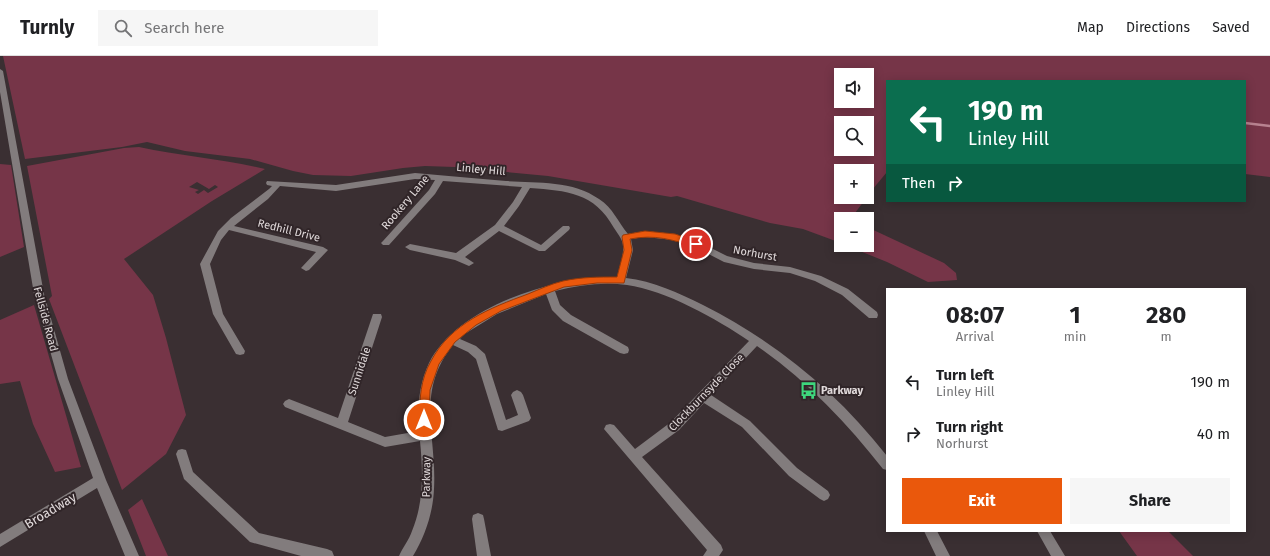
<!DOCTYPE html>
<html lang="en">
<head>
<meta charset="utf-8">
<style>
	body { margin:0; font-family:"Fira Sans",sans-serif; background:#f6f6f6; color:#202124; height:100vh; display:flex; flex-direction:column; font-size:15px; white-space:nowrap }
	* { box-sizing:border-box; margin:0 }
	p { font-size:13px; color:#757577 }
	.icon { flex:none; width:22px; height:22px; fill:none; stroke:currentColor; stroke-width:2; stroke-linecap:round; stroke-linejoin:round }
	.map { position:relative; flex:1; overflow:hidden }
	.drawer { position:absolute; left:886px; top:232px; width:360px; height:244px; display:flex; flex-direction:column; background:#fff; border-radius:0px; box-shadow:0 2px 10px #0003 }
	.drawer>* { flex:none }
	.guide { position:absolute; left:886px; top:24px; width:360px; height:122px; border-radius:0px; box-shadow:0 2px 10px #0003; background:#0b6e4f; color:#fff; overflow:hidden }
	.fabs { position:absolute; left:834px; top:12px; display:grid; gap:8px }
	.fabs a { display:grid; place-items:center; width:40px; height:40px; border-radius:0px; background:#fff; box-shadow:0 2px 10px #0003; font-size:20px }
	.pin { position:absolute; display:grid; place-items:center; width:34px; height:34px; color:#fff; margin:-17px; border:2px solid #fff; border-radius:50%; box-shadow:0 1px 4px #0007 }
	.me { position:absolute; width:44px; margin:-22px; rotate:0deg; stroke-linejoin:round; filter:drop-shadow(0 0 3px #0008) }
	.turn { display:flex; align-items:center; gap:14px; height:84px; padding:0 16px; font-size:18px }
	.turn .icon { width:52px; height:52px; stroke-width:2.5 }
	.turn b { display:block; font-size:28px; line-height:34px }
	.then { display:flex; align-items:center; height:38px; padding:0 16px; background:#0003; gap:8px; font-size:15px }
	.eta { display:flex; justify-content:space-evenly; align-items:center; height:68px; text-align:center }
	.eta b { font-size:24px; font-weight:700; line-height:28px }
	.cta { display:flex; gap:8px; margin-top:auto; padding:8px 16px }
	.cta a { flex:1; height:46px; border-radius:0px; background:#ea580c; color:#fff; font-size:16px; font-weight:700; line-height:46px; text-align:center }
	.cta a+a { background:#f6f6f6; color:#202124 }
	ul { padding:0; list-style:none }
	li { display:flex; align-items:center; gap:12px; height:52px; padding:0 16px }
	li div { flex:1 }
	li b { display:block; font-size:15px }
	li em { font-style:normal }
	header { display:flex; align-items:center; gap:24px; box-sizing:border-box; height:56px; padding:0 20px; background:#fff; border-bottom:1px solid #e0e0e0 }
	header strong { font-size:19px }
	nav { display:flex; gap:22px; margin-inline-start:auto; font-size:14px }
	.search { width:280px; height:36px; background:#f6f6f6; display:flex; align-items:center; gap:10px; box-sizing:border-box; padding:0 14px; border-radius:0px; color:#757577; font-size:15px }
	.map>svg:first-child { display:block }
</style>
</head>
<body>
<header>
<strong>Turnly</strong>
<div class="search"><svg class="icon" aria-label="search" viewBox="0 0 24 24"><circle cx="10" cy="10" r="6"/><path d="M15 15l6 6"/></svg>Search here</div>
<nav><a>Map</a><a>Directions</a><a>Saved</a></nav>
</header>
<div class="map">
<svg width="1270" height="500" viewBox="0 0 1270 500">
	<rect width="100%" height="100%" fill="#3a2f32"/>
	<!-- green -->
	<path fill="#763548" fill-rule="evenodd" d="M3,0H1270V121L1245,118V25H887V116L867,140V115H841V141H867L855,157L854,163H841V187L803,173L770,167L677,140L671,141L548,120L455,111L425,110L403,112L351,120L313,119L293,115L250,103L185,95L147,86L122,91L25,103ZM841,19H867V45H841ZM841,67H867V93H841Z
		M139,91C181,100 224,103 265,113L212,145L124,203L153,239L166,282L186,359L166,398L122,434L49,243L52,240L27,110L124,92ZM197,126L209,133L215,129L218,131L208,137L204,134L198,138L195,136L199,134L189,131Z
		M0,108L11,109L24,191L0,201Z
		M867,171L944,207L956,217L957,224L928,226L887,206L845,189H867Z
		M34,249L81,411L55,416L33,368L20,325L0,328V264Z
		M142,443L168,500H146L128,454Z
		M1119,475H1168L1193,500H1137Z"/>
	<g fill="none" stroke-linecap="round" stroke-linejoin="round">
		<!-- stream -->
		<path stroke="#b88290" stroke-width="2.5" d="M1245,67L1270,70"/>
		<!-- minor -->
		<path fill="#827c7d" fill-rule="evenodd" d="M0,13L3,15L44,238L68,323L106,424L139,500H125L97,432L0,491V478L93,422L58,323L34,238L0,36Z
			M415,117C445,120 475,122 506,125C536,127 573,124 599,143C613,152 618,166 628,178L645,175L675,178L699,186L727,200L754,207L790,211L821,220L848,233L877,256L878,259L877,262H869L842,239L815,225L790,217L754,213L724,206L693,190L674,184L645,181L631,183L633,194L626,222C653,225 679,237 703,249C776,286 837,336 887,400V414L883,413C846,366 806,324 757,290L711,339L750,365L797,412L828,435L830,439L828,443L824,445L820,443L789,420L742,371L704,347L679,374L642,401L721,489L723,494L719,500H703L707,494L604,373L606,369L610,368L614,369L635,393L671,366L749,285C717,263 665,234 627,229C603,226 579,229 555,235L560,249L571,259L628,291L629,294L628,297L624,298L620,297L563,265L552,254L546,238L497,258L463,279L460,283L476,290L485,298L506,364L518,359L511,339L513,336L517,334L521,336L523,339L531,362L529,365L502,375L498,374L476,303L468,296L453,289C415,336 437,379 434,433C433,457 425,480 413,500H399C403,491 409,484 412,475C424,446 423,416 420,385L385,391L285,351L283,348L285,345L289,343L338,362L372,261L373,258H381L382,261L348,366L385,381L419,375C417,352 419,328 429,307C457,250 558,219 617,221C619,213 623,203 623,194C624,184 619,180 614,172C594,136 567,135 530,132L519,150L504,170L541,189L563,170H569L570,172L569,174L545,195H539L499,175L465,201L474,207L469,210L455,204L410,194L405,191L410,188L456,197L495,169L513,146L522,131L443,125L435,138L389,189H383L381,187L383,185L429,134L435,124L415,123L336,135L280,130L268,143L234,170L323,191L328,194L309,214L306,215L301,212L316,196L229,174L221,184L210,208L223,258L245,295L244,298L240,299L236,298L213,258L200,208L218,175L231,162L269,133L272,130L267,129L266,127L267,125L336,129Z
			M182,393L186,394L193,416L259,477L327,493L332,495L334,500H301L250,486L184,423L176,398L178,394Z
			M478,457L483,459L484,463L491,500H477L472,463L473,459Z
			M924,475H937L950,500H936Z
			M1037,475H1050L1065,500H1051Z"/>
	</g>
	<!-- route -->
	<path fill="#ea580c" stroke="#983908" d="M645,175L675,178L699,186L700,188L696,191C673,184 655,178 630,183L632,194L624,227H597L564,231L501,255L476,269L455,286L439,308L430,334L429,364L428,368L424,369L420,368L419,364C420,343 420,324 431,305C451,267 490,252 528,238C540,233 551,228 563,225C581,221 599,221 617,221L624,194L622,181L623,179Z"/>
	<!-- icons -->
	<defs>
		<symbol id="bus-bare" viewBox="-9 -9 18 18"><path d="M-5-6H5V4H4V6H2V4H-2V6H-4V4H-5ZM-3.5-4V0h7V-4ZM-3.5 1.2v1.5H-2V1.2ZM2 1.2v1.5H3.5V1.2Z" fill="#3ed77d" stroke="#302528" stroke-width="2.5" paint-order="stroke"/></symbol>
	</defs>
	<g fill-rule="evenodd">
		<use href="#bus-bare" x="796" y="322" width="25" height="25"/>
	</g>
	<g text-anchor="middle" stroke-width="4" stroke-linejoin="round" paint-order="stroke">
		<!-- street labels -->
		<g font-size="11" fill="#e0d9da" stroke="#302528">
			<text transform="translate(481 113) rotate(5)" y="4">Linley Hill</text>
			<text transform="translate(405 146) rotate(-50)" y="4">Rookery Lane</text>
			<text transform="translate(289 174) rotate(14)" y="4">Redhill Drive</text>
			<text transform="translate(755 197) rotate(10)" y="4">Norhurst</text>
			<text transform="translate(46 263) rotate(75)" y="4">Fellside Road</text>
			<text transform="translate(359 315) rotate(-72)" y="4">Sunnidale</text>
			<text transform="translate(706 336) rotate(-46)" y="4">Clockburnsyde Close</text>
			<text transform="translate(426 421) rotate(-89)" y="4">Parkway</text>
		</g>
		<!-- poi labels -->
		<g font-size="11" font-weight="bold" fill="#e0d9da" stroke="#302528" text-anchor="start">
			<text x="821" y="338">Parkway</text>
		</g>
		<!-- near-street labels -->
		<g font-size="13" fill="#e0d9da" stroke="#302528">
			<text transform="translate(50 454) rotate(-31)" y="5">Broadway</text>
		</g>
	</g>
</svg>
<div class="fabs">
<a><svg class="icon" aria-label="sound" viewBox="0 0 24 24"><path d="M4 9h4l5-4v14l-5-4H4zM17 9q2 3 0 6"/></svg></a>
<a><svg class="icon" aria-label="search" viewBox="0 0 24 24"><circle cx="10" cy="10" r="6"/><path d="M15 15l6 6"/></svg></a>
<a>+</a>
<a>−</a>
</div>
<div class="pin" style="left:696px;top:188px;background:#d93025"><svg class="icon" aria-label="arrive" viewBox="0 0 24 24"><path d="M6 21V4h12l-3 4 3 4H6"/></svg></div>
<svg class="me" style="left:424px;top:364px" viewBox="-20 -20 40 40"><circle r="17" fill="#ea580c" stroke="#fff" stroke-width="3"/><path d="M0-11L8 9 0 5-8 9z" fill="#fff"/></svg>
<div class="guide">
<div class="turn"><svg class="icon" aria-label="left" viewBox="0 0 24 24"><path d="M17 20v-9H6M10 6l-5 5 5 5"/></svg><div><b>190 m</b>Linley Hill</div></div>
<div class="then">Then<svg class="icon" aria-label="right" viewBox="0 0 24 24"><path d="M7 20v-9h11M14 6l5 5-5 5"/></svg></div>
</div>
<section class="drawer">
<div class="eta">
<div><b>08:07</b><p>Arrival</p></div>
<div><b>1</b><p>min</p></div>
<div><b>280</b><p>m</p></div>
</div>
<ul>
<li><svg class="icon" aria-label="left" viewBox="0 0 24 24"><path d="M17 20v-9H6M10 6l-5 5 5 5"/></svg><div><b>Turn left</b><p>Linley Hill</p></div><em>190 m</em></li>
<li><svg class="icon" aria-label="right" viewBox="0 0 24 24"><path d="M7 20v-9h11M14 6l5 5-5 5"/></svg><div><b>Turn right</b><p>Norhurst</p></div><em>40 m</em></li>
</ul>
<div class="cta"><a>Exit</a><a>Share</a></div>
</section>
</div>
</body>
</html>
